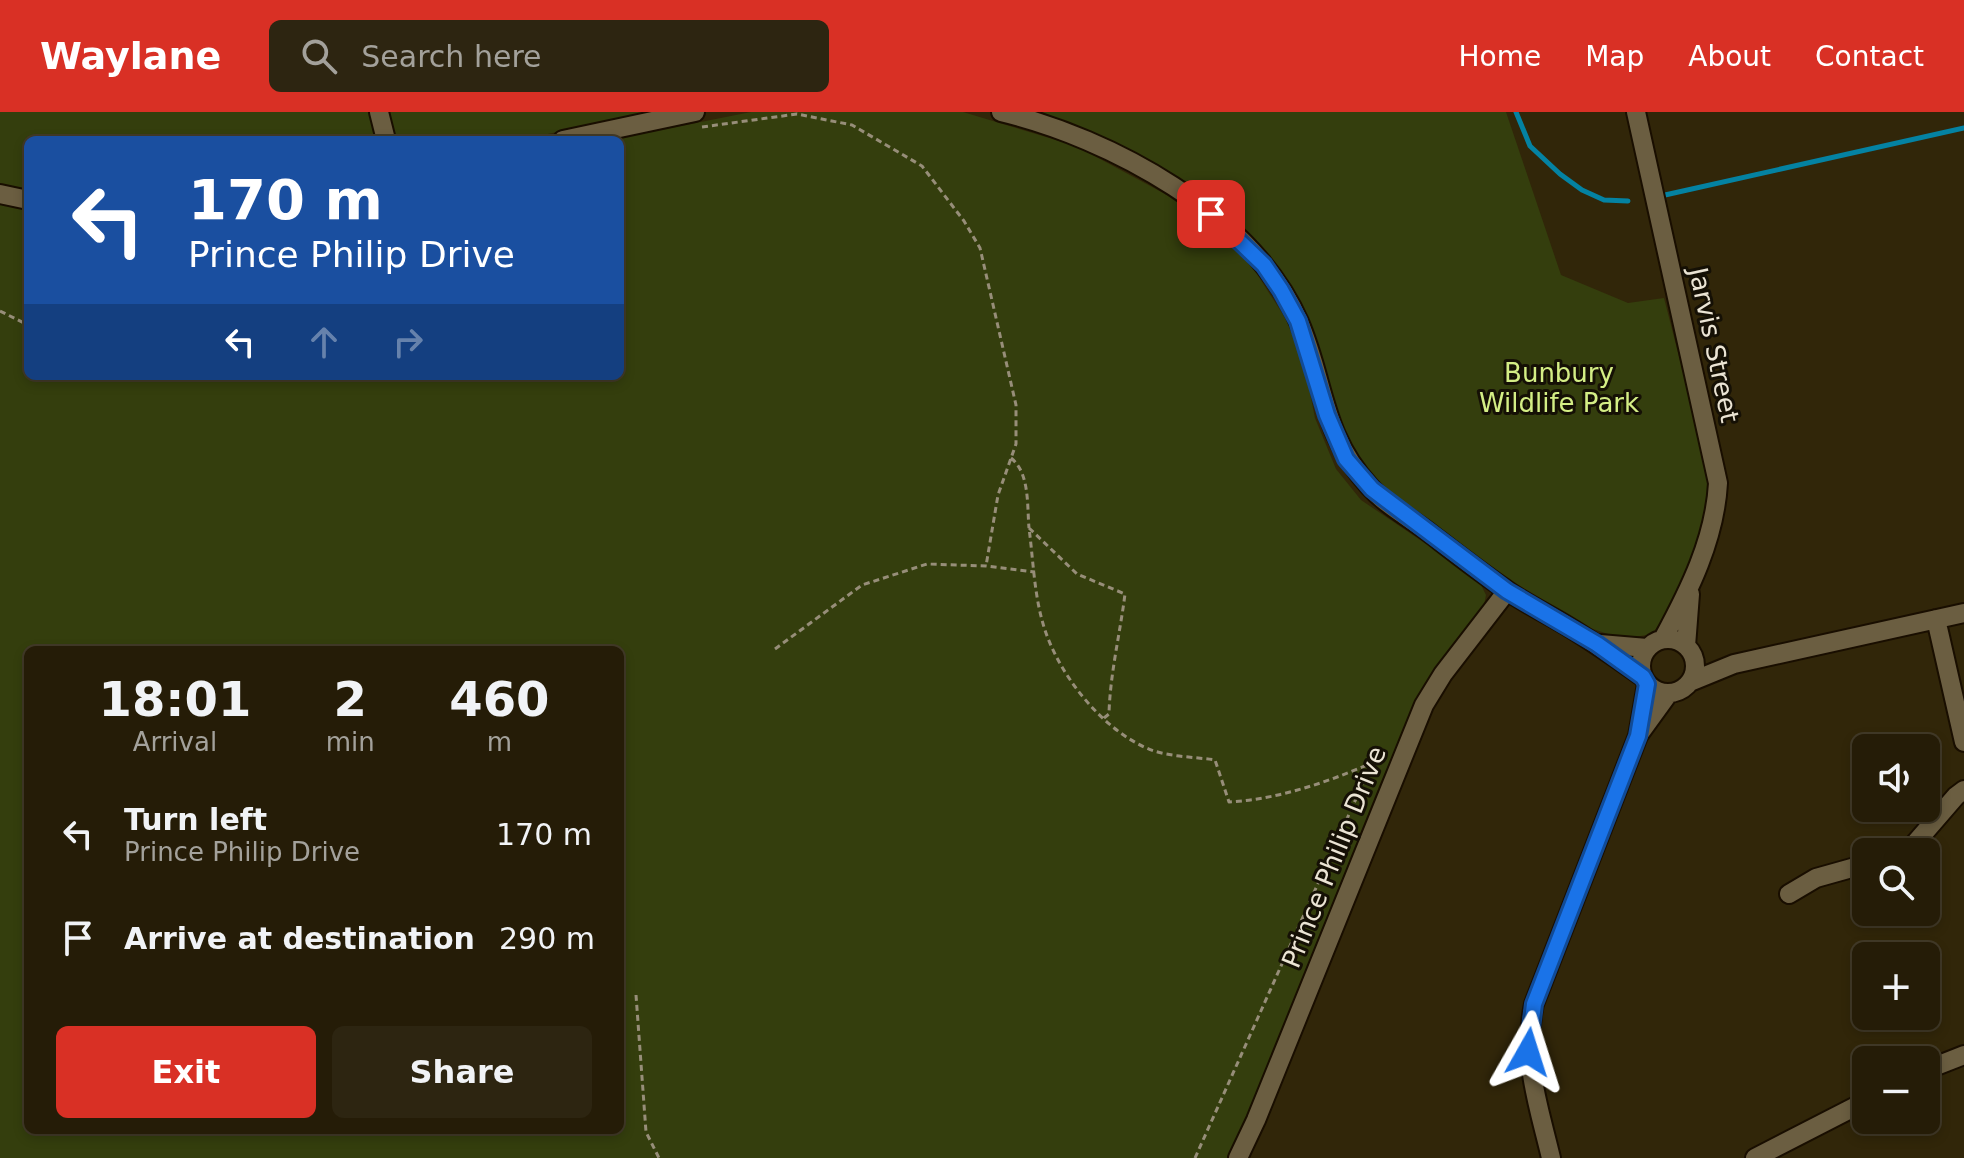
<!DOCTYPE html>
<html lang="en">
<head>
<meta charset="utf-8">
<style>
	body { margin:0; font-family:"DejaVu Sans",sans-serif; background:#2d2511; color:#f1f3f6; height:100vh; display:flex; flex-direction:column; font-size:30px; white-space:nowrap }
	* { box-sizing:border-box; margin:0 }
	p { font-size:26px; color:#a3a19b }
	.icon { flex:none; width:44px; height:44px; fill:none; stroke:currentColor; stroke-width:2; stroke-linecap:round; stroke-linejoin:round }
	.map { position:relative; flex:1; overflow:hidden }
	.drawer { position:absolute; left:24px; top:534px; width:600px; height:488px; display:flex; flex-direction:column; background:#251c07; border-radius:12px; box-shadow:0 4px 12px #0003,0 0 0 2px #423a28 }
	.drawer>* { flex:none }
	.top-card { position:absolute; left:24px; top:24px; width:600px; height:244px; border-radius:12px; box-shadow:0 4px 12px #0003,0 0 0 2px #423a28; background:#1a4fa0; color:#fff; overflow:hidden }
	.tools { position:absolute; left:1852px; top:622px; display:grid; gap:16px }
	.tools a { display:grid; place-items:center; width:88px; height:88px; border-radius:12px; background:#251c07; box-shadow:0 4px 12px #0003,0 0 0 2px #423a28; font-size:40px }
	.pin { position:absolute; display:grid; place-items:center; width:68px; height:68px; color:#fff; margin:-34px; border-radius:16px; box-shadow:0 4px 12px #0006 }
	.me { position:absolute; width:88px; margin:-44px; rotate:6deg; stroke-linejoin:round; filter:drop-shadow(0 0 6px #0008) }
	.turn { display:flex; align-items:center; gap:28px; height:168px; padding:0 32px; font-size:36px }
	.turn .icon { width:104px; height:104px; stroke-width:2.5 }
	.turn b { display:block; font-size:56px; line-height:68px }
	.lanes { display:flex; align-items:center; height:76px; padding:0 32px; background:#0003; justify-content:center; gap:40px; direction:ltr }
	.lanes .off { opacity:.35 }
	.eta { display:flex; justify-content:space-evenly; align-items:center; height:136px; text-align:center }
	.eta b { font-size:48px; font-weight:600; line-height:56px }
	.primary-button { display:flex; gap:16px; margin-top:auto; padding:16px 32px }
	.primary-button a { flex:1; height:92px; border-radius:12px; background:#d93025; color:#fff; font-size:32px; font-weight:600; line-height:92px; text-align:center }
	.primary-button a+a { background:#2d2511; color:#f1f3f6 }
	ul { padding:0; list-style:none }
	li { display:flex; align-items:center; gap:24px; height:104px; padding:0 32px }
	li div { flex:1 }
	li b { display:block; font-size:30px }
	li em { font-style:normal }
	header { display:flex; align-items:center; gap:48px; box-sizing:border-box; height:112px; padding:0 40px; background:#d93025; color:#fff }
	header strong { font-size:38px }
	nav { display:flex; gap:44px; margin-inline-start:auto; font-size:28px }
	.search { width:560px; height:72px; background:#2d2511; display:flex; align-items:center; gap:20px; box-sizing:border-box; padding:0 28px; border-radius:12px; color:#a3a19b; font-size:30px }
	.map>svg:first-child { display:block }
</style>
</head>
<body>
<header>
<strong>Waylane</strong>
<div class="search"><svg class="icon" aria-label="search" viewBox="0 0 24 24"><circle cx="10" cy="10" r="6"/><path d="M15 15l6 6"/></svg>Search here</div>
<nav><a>Home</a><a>Map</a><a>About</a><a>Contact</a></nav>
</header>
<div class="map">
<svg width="1964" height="1046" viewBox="0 0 1964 1046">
	<rect width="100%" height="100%" fill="#312609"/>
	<!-- green -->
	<path fill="#343e0d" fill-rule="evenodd" d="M0,0H370L377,28H28V80L0,73Z
		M389,0H650L520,28H396Z
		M751,0H963L1076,34L1193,97L1250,151L1289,212L1304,251L1315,306L1336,357L1361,388L1478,467L1486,483L1483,499L1424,575L1380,672L1243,1016L1228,1046H0V89L28,96V264H620V28H610ZM28,538H620V1018H28Z
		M1042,0H1506L1561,163L1628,191L1664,186L1709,362C1709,372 1712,384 1709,394C1699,437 1679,488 1652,522L1623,527L1590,516L1512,469L1374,368L1350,333L1335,303L1308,205L1294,181L1261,137L1188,74L1097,24Z"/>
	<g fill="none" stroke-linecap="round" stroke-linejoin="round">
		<!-- stream -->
		<path stroke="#0482a2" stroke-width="5" d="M1516,0L1530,34L1560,62L1582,78L1604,88L1628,89
			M1665,83L1964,16"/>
		<defs>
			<path id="minor" d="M379,0L386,28
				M1001,0C1110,26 1252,102 1299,210C1325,270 1321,322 1370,375C1385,392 1408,405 1427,419C1453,439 1478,459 1505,477C1521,489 1540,498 1557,508C1587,525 1615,545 1643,565
				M1636,0L1718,371C1715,427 1689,479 1663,527
				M563,28L695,0
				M0,82L28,88
				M1936,507L1964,630
				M1641 554a27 27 0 1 1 54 0a27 27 0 1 1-54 0Z
				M1600,532L1647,536
				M1686,534L1690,482
				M1690,570L1734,552L1964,501
				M1640,621L1669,581
				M1904,740L1911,736L1956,684L1964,678
				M1789,782L1816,766L1866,752
				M1926,958L1964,943
				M1238,1046L1256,1008L1424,593L1443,562L1507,479
				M1551,1046C1538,991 1522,949 1534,892L1638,624L1647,572
				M1755,1046L1866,989"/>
		</defs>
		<!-- minor casing -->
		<use href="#minor" stroke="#190e00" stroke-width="22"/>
		<!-- path -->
		<path stroke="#978e79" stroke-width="3" stroke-dasharray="6 4" stroke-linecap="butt" d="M702,15L797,2L852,13L922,54L964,109L980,136L1016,293V332L998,383L986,454
			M0,199L28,213
			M1011,346C1030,361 1027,394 1029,416
			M775,537L862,473L927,452L986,454L1035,460
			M1104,606L1109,602C1110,562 1120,522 1125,482L1077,462L1029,416C1033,446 1034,479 1042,508C1055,559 1103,621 1154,639C1173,645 1196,645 1215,648L1229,690C1279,687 1325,671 1372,651
			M636,883L646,1020L659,1046
			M1195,1046L1372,651"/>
		<!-- minor -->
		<use href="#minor" stroke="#6b5e41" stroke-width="18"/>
	</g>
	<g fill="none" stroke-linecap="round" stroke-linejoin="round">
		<defs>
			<path id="route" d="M1211,102L1264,153L1281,178L1298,209L1327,303L1346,347L1372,377L1507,479L1597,532L1643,565L1647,572L1638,624L1534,892L1528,940"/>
		</defs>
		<!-- route casing -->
		<use href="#route" stroke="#114b97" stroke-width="20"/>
		<!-- route -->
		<use href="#route" stroke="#1a73e8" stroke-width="14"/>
	</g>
	<g text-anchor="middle" stroke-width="6" stroke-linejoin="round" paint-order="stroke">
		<!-- street labels -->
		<g font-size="26" fill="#ebe4d4" stroke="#151005">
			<text transform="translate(1714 233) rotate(78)" y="9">Jarvis Street</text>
			<text transform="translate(1334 745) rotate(-68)" y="9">Prince Philip Drive</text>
		</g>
		<!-- park labels -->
		<g font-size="26" fill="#d4ee85" stroke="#151005">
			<text x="1559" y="270">Bunbury<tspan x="1559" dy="30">Wildlife Park</tspan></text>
		</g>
	</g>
</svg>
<div class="tools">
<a><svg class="icon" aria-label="sound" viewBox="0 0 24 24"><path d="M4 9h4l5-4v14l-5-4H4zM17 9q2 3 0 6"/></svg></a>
<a><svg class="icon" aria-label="search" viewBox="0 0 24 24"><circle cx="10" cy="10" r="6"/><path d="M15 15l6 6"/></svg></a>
<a>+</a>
<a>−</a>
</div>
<div class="pin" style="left:1211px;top:102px;background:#d93025"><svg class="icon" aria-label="arrive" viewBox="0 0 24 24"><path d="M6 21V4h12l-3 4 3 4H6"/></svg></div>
<svg class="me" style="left:1528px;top:940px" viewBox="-20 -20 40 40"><path d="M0-17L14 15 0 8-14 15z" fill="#1a73e8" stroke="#fff" stroke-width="4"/></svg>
<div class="top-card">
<div class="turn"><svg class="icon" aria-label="left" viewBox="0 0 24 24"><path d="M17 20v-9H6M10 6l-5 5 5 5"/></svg><div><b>170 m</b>Prince Philip Drive</div></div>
<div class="lanes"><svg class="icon" aria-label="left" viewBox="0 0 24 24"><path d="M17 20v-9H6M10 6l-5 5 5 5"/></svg><svg class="icon off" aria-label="ahead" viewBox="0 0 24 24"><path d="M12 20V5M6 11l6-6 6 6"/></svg><svg class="icon off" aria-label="right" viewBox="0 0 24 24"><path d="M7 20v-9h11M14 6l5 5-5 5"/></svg></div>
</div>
<section class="drawer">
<div class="eta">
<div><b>18:01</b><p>Arrival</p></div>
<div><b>2</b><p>min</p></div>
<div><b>460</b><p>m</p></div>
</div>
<ul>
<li><svg class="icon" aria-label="left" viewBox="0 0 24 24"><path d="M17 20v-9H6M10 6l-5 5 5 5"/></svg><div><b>Turn left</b><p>Prince Philip Drive</p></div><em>170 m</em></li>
<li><svg class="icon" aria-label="arrive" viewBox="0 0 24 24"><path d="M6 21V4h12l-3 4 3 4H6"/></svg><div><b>Arrive at destination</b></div><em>290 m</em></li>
</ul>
<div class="primary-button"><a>Exit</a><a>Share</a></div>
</section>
</div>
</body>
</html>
